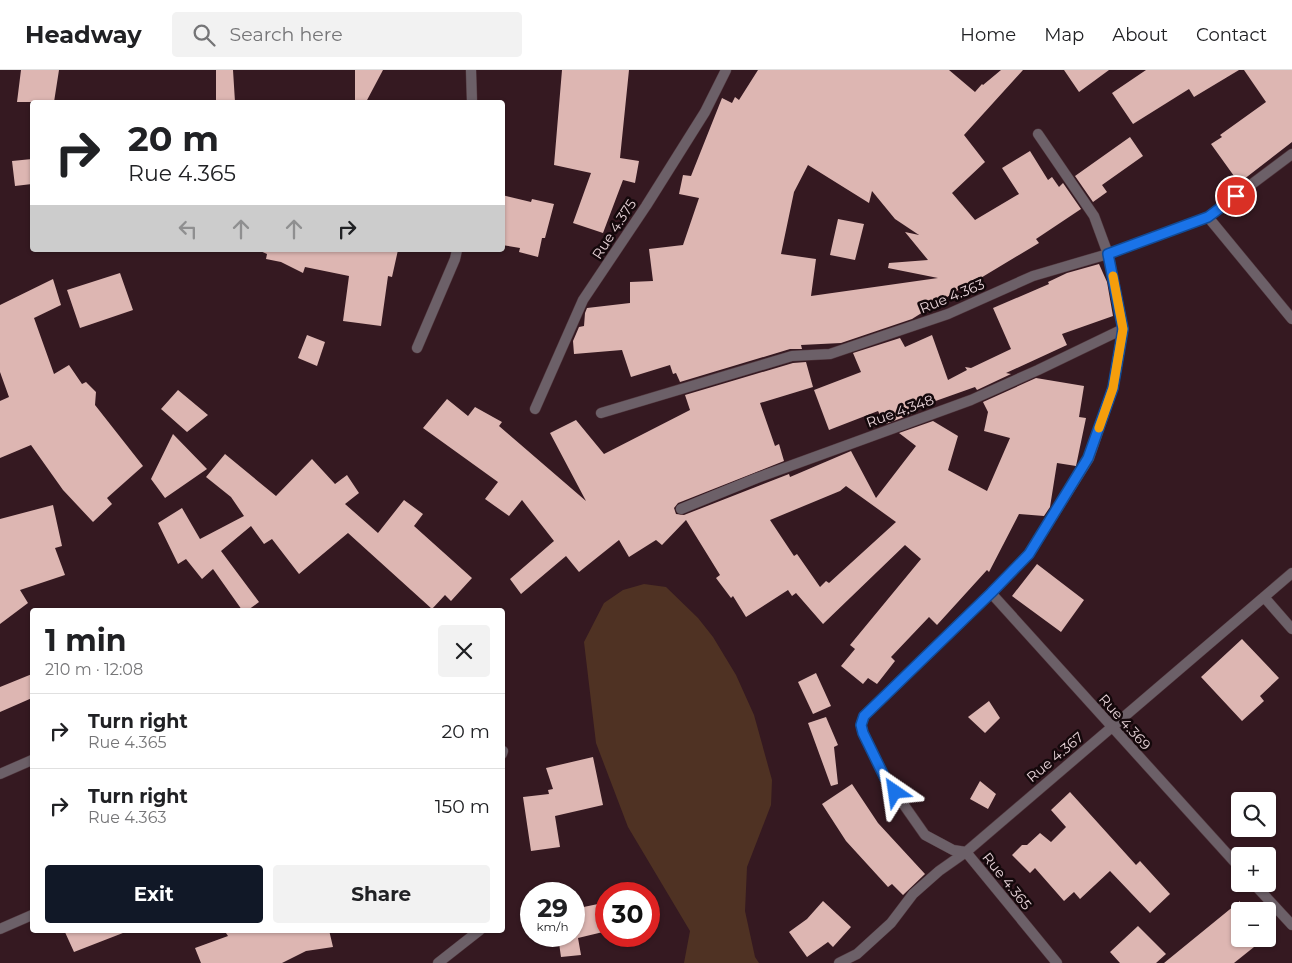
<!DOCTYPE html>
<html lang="en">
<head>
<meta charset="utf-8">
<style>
	body { margin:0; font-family:Montserrat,sans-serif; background:#f2f2f2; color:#202124; height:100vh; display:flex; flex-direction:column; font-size:19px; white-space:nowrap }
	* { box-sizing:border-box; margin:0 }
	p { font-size:16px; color:#757577 }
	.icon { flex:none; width:28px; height:28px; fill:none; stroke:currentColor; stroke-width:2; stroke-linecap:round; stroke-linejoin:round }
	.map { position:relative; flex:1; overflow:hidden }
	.details { position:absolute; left:30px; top:538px; width:475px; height:325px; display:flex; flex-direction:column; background:#fff; border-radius:5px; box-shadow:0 1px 4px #0004 }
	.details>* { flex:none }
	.hud { position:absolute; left:30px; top:30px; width:475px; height:152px; border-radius:5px; box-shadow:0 1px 4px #0004; background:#fff; color:#202124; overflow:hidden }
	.buttons { position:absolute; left:1231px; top:722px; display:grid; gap:10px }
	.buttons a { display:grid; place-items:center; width:45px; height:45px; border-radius:5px; background:#fff; box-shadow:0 1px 4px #0004; font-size:25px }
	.speed { position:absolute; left:520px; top:812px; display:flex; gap:10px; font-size:25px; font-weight:700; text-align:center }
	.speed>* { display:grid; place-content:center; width:65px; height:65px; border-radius:50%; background:#fff; box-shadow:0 1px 4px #0004; line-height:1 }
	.speed small { font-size:12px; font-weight:400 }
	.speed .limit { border:8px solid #d22; background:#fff; color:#111 }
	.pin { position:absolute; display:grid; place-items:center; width:42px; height:42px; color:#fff; margin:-21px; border:2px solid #fff; border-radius:50%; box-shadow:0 1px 5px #0007 }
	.me { position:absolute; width:55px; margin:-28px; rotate:328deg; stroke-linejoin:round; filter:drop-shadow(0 0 4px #0008) }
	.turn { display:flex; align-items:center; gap:18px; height:105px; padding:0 15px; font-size:22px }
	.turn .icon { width:65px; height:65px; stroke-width:2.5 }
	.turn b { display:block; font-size:35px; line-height:42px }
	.lanes { display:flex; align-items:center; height:48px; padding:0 15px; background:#0003; justify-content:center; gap:25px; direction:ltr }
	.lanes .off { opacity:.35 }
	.round { display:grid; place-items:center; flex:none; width:52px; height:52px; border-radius:5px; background:#f2f2f2 }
	.overview { display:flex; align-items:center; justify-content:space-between; height:85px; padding:0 15px }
	h1 { font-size:30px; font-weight:700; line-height:38px }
	.action { display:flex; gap:10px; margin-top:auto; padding:10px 15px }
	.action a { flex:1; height:58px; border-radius:5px; background:#111827; color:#fff; font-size:20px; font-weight:700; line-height:58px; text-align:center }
	.action a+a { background:#f2f2f2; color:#202124 }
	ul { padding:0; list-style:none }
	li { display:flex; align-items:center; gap:15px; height:75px; padding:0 15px; border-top:1px solid #e0e0e0 }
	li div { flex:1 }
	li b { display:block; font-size:19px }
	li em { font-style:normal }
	header { display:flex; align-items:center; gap:30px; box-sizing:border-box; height:70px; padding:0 25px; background:#fff; border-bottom:1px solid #e0e0e0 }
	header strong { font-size:24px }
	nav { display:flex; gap:28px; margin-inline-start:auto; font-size:18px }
	.search { width:350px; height:45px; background:#f2f2f2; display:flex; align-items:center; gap:12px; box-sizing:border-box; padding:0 18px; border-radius:5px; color:#757577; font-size:19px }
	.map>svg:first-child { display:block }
</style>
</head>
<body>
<header>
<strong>Headway</strong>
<div class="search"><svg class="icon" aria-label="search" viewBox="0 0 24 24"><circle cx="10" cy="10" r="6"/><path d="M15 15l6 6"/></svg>Search here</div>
<nav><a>Home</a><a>Map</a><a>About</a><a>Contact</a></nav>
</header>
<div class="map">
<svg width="1292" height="893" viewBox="0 0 1292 893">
	<rect width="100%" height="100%" fill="#351921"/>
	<!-- green -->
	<path fill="#4f3223" d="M644,514L666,517L698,548L713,567L736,605L754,645L772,710L771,735L747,797L745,841L755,887L759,893H684L690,861L628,757L596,673L584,572L604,533L623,520Z"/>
	<!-- building -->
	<path fill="#ddb6b2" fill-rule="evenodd" d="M21,0H59L54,32H17Z
		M216,0H233L235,32H216Z
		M355,0H383L366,32H355Z
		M562,0H629L620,88L639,91L635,113L623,110L603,163L573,153L591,103L554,95Z
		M758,0H949L975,22L982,14L983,15L1001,0H1023L964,65L985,92L952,123L975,150L1019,124L1002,98L1030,81L1048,110L1052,107L1059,117L1063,113L1081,139L1036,169L1039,173L979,209V207L912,249L841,273L801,275L802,279H790L680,312L676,303L673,304L670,295L631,307L622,280L574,284L573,271L579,257L584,256L585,243L587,238L630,233V212L653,211L649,179L683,175L699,128L679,124L683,105L691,106L722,28L732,33L735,27L739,30ZM808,95L869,133L872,121L895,149L919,165L905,162L928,190L889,193L888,198L938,208L811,226L816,189L781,184L794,122Z
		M1064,0H1109L1079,22Z
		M1146,0H1239L1194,27L1189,19L1133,54L1112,23Z
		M1244,0H1292V72L1239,113L1211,74L1222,67L1220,65L1266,32Z
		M1130,67L1143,86L1102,115L1107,122L1093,132L1075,106Z
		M32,89V114L15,116L12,91Z
		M502,125L531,132L532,129L554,134L545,168H542L538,187L519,182L520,178L502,175Z
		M838,149L864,154L855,190L830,185Z
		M258,180H398L392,207L388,206L381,256L343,251L349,206L305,197L303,203L281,192L266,189L267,184Z
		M1099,194L1107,212L1113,246L1062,264L1067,275L1006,303L1011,304L977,320L975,317L913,339L917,342L886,354L883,351L878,341L829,360L814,320L861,302L853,283L900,268L905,277L932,265L948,310L967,300L965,297L971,298L1011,279L993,238L1049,214L1048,212L1067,203Z
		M120,203L133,240L80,258L67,220Z
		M53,209L61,235L34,248L54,304L69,295L82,314L86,312L96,322L95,335L143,396L107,428L112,434L93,452L63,420L31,375L0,388V331L9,327L0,302V235Z
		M307,265L325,272L317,296L298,288Z
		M806,292L813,317L760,333L775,376L779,374L784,391L678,433L674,438L676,444L684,445L789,404L790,407L851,381L876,428L916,376L899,363L933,351L958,366L948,400L987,421L1010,368L984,361L988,342L983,332L1036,308L1084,316L1079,347L1086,348L1076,396L1057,393L1050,437L1044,446L1019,444L989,502L987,500L937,555L929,547L891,587L895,591L877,614L868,608L863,614L841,596L855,579L850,575L921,489L905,475L823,554L796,523L792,526L788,520L746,547L733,526L731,528L716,508L720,505L686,450L662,475L656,470L629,487L619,470L579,502L566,486L521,524L510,509L554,471L522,430L509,446L485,429L498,412L423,358L447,329L468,346L475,337L502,352L499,356L586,431L550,363L576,350L604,384L690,340L685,325L793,293ZM846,416L896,452L829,513L826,511L820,517L797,484L794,486L770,450L840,421Z
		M178,320L208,345L187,362L161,339Z
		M173,364L207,399L165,428L151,409Z
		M225,384L276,426L312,389L335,414L347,405L359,423L345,434L378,463L404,430L423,444L414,456L472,508L451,531L445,525L432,539L348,463L299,504L272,469L264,474L251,456L221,481L259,532L248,540H242L213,499L202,509L186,489L178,494L158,453L182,438L200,469L244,446L231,427L206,407Z
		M53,435L62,476L55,478L65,505L20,520L28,533L0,554V449Z
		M1037,494L1084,530L1061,562L1012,526Z
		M1242,569L1279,608L1260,626L1264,631L1242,651L1201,607Z
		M816,603L831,636L813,644L798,612Z
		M32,604V628L0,642V617Z
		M989,631L1000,648L985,663L968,647Z
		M826,647L838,675L834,677L838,714L831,716L808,653Z
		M593,687L603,735L555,746L560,777L531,781L523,727L549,724L548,720L553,719L546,698Z
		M980,711L996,724L988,739L970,729Z
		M852,714L878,753L925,804L903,825L892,814L888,817L846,771L822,734Z
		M1070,722L1136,795L1140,791L1170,824L1150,843L1110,801L1080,829L1074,822L1064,831L1035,798L1030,803L1012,785L1022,775H1027L1040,763L1051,772L1066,757L1051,740Z
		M823,831L851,857L833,877L828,872L807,887L789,862L807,849Z
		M1240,831V869H1264L1234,893H1164Z
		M598,834L603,862L578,868L581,885L561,887L558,866H574V839Z
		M1138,856L1166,884L1156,893H1120L1110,882Z
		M64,860H128V861L74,882Z
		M224,860H329L333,877L306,881L282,893H201L195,878L228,866Z"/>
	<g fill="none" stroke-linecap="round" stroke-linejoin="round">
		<defs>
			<path id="minor" d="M471,0L472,32
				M1038,64L1094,146L1108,184L1123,259L1113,318L1089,388L1029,484L991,523L864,646L861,655L863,663L885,708L925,765L953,780L966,782L1057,893
				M1208,147L1292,249
				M417,278L455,189L457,180
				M535,339L583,230L646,136L705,42L726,0
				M601,343L792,286L830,284L948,244L1033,206L1108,184L1208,147L1292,84
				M681,439L757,408L971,330L1038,300L1123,259
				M991,523L1240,798
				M1264,527L1292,559
				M502,684L503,681
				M0,704L32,690
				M1254,814L1292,855
				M0,859L32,845
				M438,893L480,860
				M839,893L857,884L891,853L913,824L939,801L966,782L1292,503"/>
		</defs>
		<!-- minor casing -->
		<use href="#minor" stroke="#51373e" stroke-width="11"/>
		<!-- minor -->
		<use href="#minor" stroke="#6c6068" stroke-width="10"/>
	</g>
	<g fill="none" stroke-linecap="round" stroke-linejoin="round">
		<defs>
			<path id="route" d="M895,722L885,708L863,663L861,655L864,646L991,523L1029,484L1088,388L1113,318L1123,259L1108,184L1208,147L1236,126"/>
		</defs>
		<!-- route casing -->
		<use href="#route" stroke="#114b97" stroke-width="12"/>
		<!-- route -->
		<use href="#route" stroke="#1a73e8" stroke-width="9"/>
		<!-- slow -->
		<path stroke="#f59e0b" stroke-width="9" d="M1099,358L1113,318L1123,259L1113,206"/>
	</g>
	<g text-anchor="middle" stroke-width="5" stroke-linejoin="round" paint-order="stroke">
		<!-- street labels -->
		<g font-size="14" fill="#e6d2d7" stroke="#14080b">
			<text transform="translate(614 159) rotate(-57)" y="5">Rue 4.375</text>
			<text transform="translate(952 226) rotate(-22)" y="5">Rue 4.363</text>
			<text transform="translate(900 341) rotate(-20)" y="5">Rue 4.348</text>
			<text transform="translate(1125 652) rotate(48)" y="5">Rue 4.369</text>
			<text transform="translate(1055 687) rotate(-40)" y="5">Rue 4.367</text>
			<text transform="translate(1007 811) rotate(51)" y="5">Rue 4.365</text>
		</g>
	</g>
</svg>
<div class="buttons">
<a><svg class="icon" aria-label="search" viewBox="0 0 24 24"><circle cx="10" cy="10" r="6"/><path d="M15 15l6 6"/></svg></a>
<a>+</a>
<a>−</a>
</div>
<div class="speed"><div>29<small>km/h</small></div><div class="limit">30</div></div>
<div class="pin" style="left:1236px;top:126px;background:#d93025"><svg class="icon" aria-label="arrive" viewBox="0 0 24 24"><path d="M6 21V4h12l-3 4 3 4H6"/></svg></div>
<svg class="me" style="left:895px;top:722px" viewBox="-20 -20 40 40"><path d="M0-17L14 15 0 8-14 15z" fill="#1a73e8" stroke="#fff" stroke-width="4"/></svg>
<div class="hud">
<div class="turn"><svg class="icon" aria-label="right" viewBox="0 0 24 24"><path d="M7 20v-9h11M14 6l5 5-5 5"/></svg><div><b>20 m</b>Rue 4.365</div></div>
<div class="lanes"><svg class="icon off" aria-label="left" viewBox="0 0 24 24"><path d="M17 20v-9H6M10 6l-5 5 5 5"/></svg><svg class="icon off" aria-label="ahead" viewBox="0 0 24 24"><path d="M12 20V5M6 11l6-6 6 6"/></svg><svg class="icon off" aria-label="ahead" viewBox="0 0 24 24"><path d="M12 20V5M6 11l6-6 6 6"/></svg><svg class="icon" aria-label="right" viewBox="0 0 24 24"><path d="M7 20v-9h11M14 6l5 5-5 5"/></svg></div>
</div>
<section class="details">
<div class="overview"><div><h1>1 min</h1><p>210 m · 12:08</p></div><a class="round"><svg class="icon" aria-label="close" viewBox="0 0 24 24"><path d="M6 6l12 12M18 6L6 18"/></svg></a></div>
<ul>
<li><svg class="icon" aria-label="right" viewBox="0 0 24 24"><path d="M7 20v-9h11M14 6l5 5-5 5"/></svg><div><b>Turn right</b><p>Rue 4.365</p></div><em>20 m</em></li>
<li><svg class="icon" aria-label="right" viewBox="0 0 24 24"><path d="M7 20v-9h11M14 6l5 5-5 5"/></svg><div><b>Turn right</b><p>Rue 4.363</p></div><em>150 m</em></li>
</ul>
<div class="action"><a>Exit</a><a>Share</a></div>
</section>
</div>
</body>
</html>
